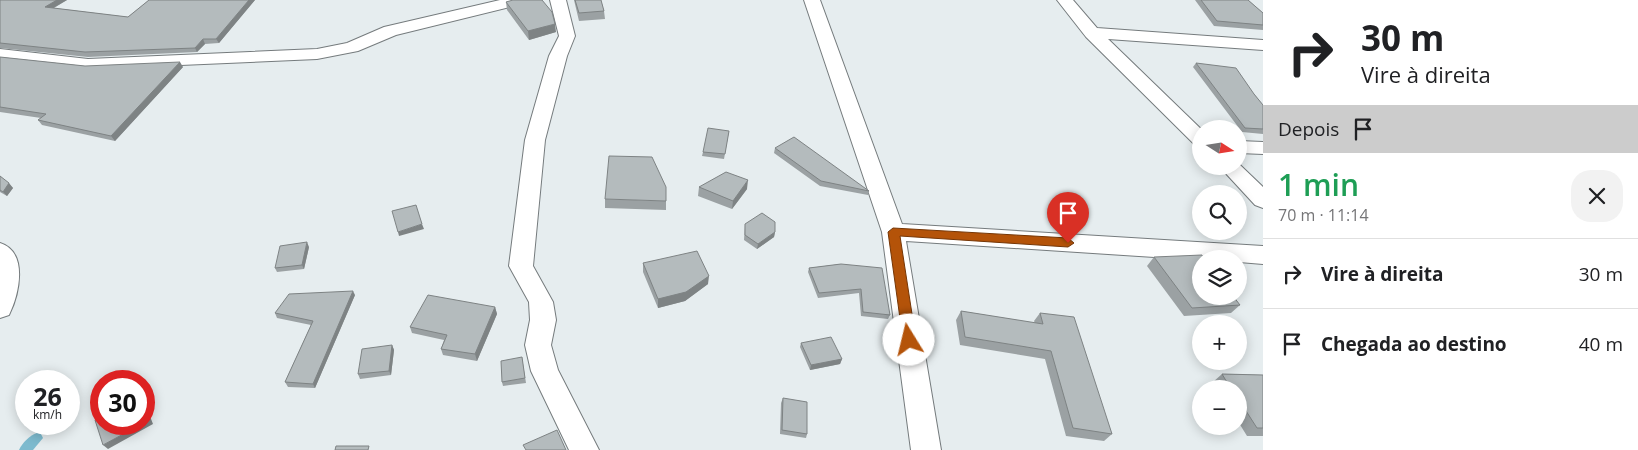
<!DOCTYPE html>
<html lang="pt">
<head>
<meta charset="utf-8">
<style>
	body { margin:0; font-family:"Open Sans",sans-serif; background:#f2f2f2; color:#202124; height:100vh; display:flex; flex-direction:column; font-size:19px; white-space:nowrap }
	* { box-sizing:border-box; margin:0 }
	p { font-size:16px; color:#757577 }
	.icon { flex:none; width:28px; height:28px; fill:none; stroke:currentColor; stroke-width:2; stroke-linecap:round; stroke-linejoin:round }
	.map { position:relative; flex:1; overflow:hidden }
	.panel { display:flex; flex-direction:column; background:#fff; width:375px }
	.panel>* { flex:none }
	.banner { background:#fff; color:#202124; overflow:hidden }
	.needle { width:32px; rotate:102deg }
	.controls { position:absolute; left:1192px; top:120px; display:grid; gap:10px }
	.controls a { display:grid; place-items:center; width:55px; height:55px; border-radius:50%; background:#fff; box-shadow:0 2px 12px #0003; font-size:25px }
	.speed { position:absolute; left:15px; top:370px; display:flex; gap:10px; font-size:25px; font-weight:700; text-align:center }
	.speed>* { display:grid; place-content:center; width:65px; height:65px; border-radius:50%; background:#fff; box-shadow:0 2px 12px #0003; line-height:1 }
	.speed small { font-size:12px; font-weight:400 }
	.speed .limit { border:8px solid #d22; background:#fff; color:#111 }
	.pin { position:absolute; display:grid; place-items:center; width:42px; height:42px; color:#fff; margin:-51px -21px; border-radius:50% 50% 50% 0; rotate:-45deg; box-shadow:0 0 5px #0007 }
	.pin .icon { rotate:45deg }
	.me { position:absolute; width:55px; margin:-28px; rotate:351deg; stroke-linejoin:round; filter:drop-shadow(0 0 4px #0008) }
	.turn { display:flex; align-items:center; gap:18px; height:105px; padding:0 15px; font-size:22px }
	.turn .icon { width:65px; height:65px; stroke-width:2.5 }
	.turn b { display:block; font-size:35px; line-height:42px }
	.then { display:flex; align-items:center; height:48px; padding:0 15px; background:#0003; gap:10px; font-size:19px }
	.round { display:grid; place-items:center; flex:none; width:52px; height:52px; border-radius:20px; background:#f2f2f2 }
	.summary { display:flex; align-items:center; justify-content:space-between; height:85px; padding:0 15px }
	h1 { font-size:30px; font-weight:600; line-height:38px; color:#1e9e55 }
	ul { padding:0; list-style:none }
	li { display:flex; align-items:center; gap:15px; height:70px; padding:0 15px; border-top:1px solid #e0e0e0 }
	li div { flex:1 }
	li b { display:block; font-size:19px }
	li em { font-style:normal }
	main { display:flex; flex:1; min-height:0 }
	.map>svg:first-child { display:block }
</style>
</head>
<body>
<main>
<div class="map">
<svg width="1263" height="450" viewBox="0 0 1263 450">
	<rect width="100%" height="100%" fill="#e6edef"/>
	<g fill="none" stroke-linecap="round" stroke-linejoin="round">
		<!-- stream -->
		<path fill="#7dbace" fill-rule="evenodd" d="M37,433L41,434L43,438L33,450H19C22,443 30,435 37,433Z"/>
		<defs>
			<path id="minor" d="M500,0H528L526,3L396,35L358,51L317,59L88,69L0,59V49L88,59L317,49L347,43L384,27Z
				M550,0H566L575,36L567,56L545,140L533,266L553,302L556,320L551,345L558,370L599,450H569L531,371L525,345L530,320L529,302L509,266L525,140L549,56L559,36Z
				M804,0H820L902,224L1263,246V264L1239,262V259L1201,260L906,241L941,450H911L882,232Z
				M1057,0H1073L1097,28L1263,40V50L1108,39L1201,129V146L1194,144L1086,37Z
				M1239,141L1263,142V154L1239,153Z
				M1239,164L1263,187V208L1255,205L1219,166H1239Z
				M0,243C29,252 19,295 9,315L0,318Z"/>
		</defs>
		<!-- minor casing -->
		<use href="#minor" stroke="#757b7d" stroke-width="2"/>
		<!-- minor -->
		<use href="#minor" fill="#fff" fill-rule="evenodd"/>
	</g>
	<!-- wall -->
	<path fill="#9ba1a3" d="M0,0H67L54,8L128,17L149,0H255L219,43L205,44L197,52L88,57L0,48Z
		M574,0H601L604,11L605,19L579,21Z
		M1195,0H1248L1263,13V30L1214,26Z
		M506,2L556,32L529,40L507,10Z
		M0,57L85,66L183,67L115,141L42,125L38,120L41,118L0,112Z
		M1196,63L1254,94L1263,105V134L1242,132L1193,67Z
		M729,131L724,159L702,156L703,152Z
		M775,148L869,191L868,195L820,186L774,153Z
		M0,176L13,188L7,196L0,192Z
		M699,187L747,189L732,209L698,196Z
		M605,199L666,201V210L605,208Z
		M745,224L775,232L774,237L757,249L744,240Z
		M309,247L304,269L277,272L275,268Z
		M1154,257L1240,305L1231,313L1184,316L1147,266Z
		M643,263L708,284L685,301L658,308L643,272Z
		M841,264L890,315L888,319L861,316L859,293L818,298L808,272L809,268Z
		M355,295L315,388L288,387L285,382L311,325L277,318L275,313Z
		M495,307L497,314L477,361L443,355L441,349L444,340L412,333L410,327Z
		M961,311L1035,323L1034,321L1040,313L1112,434L1104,441L1066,436L1045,359L960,345L956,320Z
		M801,343L842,359L840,364L810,370L800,347Z
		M392,345L394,350L391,375L360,379L358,374Z
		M522,357L526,383L503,386L502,382Z
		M1222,374L1263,375V436H1247L1239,423V389H1217L1213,382Z
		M783,398L807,434L806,438L780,434L781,403Z"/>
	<!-- shaded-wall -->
	<path fill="#7e8384" d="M57,0H67L48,11L45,7Z
		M249,0H255L219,43L216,39Z
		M555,24L556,32L529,40L528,31Z
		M203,39L205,44L197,52L195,48Z
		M180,62L183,67L115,141L111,136Z
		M748,180L747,189L732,209L733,201Z
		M9,183L13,188L7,196L3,192Z
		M422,224L424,229L399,236L398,232Z
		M775,232L774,237L757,249L758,244Z
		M307,242L309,247L304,269L302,265Z
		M709,276L708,284L685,301L658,308V299Z
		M353,291L355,295L315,388L313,384Z
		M495,307L497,314L477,361L475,354Z
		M392,345L394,350L391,375L389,371Z
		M842,359L840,364L810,370L811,365Z
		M144,401L153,424L108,449L103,445L142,424H144Z"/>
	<!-- building -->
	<path fill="#b4bbbd" stroke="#7e8384" d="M0,0H57L45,7L128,17L149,0H249L216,39H203L195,48L85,52L0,43Z
		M513,0H542L552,12L555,24L528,31L506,2Z
		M575,0H601L604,11L579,13Z
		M1201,0H1248L1263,13V25L1217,21Z
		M0,57L85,66L180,62L111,136L38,120L46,114L0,107Z
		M1196,63L1236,68L1254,94L1263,105V129L1245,128Z
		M708,128L729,131L725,154L703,152Z
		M794,137L869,191L821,181L775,148Z
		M609,156L652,157L666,187V201L605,199Z
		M726,172L748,180L733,201L699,187Z
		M0,176L9,183L3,192L0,190Z
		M416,205L422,224L398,232L392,211Z
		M762,213L775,222V232L758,244L745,235V224Z
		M307,242L302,265L275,268L280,246Z
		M697,251L709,276L686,292L658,299L643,263Z
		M1202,255L1204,259H1201V296H1233L1240,305L1192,308L1154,257Z
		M841,264L882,268L890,315L863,312L861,289L819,293L809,268Z
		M353,291L313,384L285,382L313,321L275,313L289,294Z
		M428,295L495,307L475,354L441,349L447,335L410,327Z
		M961,311L1043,324L1040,313L1074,317L1112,434L1073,428L1051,351L965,337Z
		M831,337L842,359L811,365L801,343Z
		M392,345L389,371L358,374L362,349Z
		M522,357L525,378L502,382L501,361Z
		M1222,374L1263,375V428H1257L1239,400V389H1231Z
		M783,398L807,402V434L782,430Z
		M144,407L149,420L144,423Z
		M101,416V424H142L103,445L95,420Z
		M557,430L566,450H526L523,445Z
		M336,446H369L368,450H335Z"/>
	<!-- route -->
	<path fill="#b45309" stroke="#753606" d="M893,228L1068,238L1074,243L1068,247L900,236L916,340L909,346L903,340L888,232Z"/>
</svg>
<div class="controls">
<a><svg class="needle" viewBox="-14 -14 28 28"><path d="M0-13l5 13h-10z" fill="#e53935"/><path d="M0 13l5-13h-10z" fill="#757577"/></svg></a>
<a><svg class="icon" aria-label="search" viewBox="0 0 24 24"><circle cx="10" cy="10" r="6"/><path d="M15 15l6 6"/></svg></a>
<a><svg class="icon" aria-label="layers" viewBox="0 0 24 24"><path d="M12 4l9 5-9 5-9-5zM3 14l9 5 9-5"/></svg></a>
<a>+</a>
<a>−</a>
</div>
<div class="speed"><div>26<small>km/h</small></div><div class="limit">30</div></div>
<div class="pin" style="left:1068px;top:243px;background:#d93025"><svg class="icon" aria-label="arrive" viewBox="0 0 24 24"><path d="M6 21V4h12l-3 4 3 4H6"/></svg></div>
<svg class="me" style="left:909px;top:340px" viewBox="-20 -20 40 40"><circle r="19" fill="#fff"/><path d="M0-13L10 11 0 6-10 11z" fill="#b45309"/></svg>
</div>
<section class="panel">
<div class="banner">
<div class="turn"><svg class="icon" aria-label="right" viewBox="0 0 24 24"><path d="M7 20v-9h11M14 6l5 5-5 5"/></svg><div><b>30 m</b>Vire à direita</div></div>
<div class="then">Depois<svg class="icon" aria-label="arrive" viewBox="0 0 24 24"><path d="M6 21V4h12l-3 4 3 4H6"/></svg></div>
</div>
<div class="summary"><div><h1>1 min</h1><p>70 m · 11:14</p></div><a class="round"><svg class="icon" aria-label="close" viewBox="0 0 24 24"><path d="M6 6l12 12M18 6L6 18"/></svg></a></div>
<ul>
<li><svg class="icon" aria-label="right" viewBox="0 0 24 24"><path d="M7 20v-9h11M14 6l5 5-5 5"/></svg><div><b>Vire à direita</b></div><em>30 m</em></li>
<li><svg class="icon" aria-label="arrive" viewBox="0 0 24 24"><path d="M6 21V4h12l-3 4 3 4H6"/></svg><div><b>Chegada ao destino</b></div><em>40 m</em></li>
</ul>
</section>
</main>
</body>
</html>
